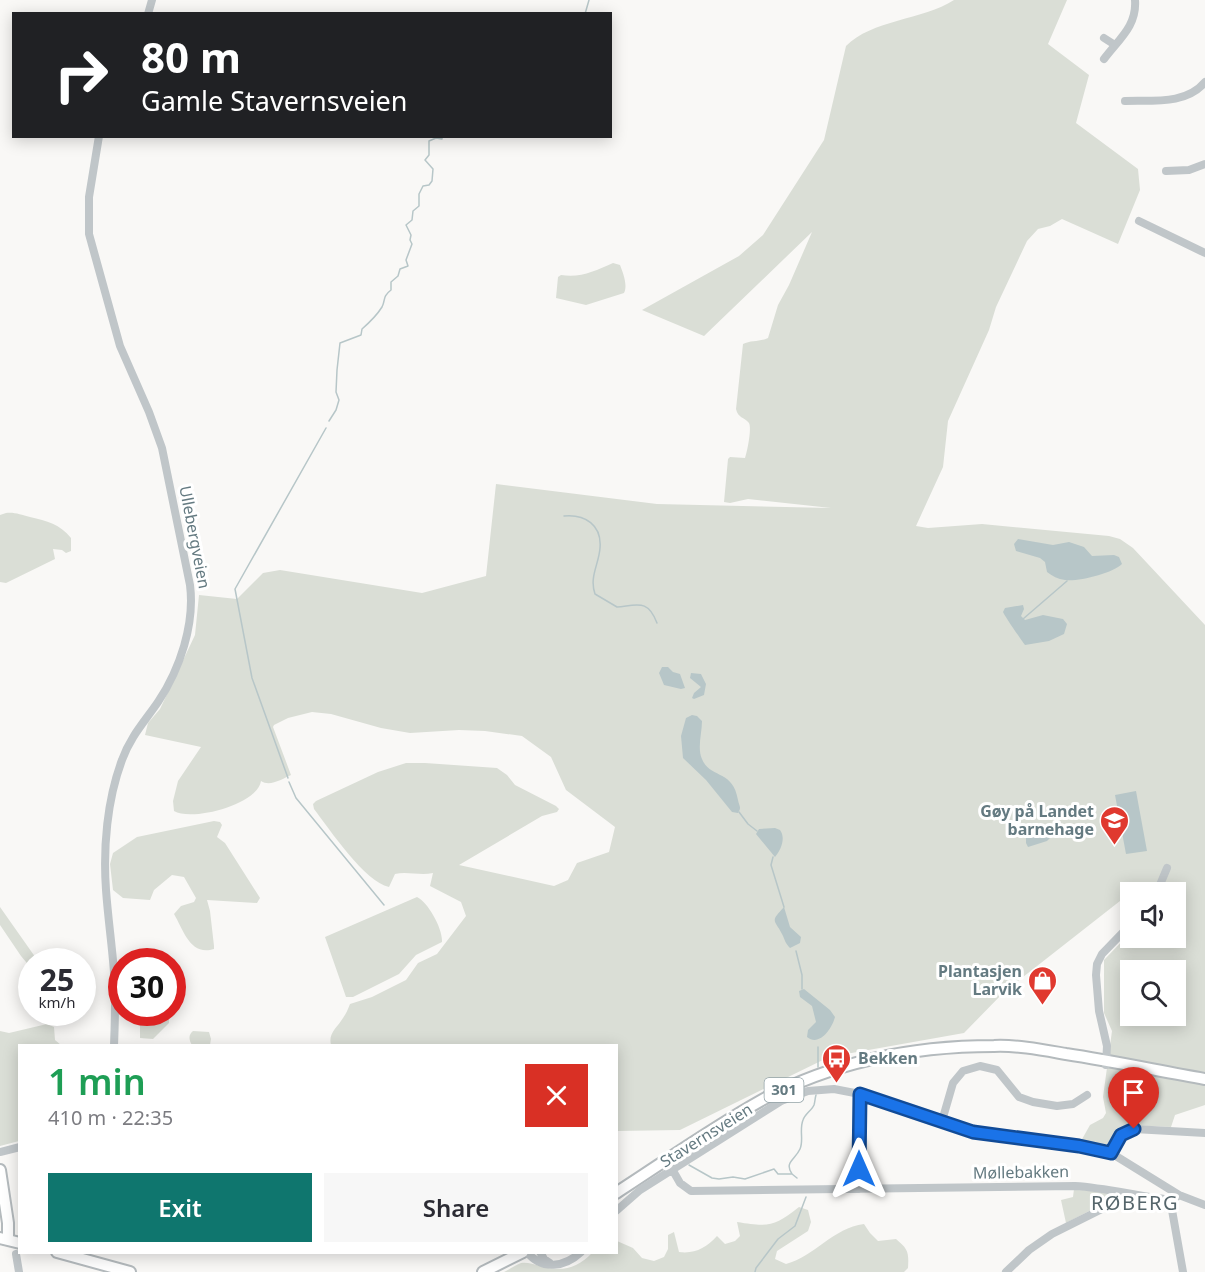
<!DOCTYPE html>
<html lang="en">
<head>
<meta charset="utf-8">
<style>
	body { margin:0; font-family:"Noto Sans",sans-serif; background:#f7f7f7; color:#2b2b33; height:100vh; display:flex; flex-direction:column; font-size:22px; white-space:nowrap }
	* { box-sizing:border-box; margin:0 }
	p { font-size:20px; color:#7c7c81 }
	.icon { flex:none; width:33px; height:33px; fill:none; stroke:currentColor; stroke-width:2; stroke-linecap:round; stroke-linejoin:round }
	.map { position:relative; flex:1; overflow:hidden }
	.drawer { position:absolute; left:18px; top:1044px; width:600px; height:210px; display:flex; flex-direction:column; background:#fff; border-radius:0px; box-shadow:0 3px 15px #0003 }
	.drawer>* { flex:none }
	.hud { position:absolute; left:12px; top:12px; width:600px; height:126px; border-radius:0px; box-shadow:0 3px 15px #0003; background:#202124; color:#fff; overflow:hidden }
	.tools { position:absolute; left:1120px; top:882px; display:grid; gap:12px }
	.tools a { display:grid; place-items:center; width:66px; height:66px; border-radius:0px; background:#fff; box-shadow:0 3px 15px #0003; font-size:30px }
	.speed { position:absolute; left:18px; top:948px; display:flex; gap:12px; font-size:30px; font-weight:700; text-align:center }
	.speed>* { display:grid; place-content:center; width:78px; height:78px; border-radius:50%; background:#fff; box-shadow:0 3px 15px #0003; line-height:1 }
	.speed small { font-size:15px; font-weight:400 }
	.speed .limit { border:9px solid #d22; background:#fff; color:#111 }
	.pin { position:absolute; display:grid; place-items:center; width:51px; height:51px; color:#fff; margin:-62px -26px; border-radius:50% 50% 50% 0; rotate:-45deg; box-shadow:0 0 6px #0007 }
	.pin .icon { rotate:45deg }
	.me { position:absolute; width:66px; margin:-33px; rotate:0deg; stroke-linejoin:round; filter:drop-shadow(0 0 4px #0008) }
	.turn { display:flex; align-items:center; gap:21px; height:126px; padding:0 30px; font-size:27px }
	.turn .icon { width:78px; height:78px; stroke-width:2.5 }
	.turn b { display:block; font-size:42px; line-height:51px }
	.round { display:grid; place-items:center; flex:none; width:63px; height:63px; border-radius:0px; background:#f7f7f7 }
	.summary { display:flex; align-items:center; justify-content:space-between; height:102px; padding:0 30px }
	h1 { font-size:36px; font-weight:600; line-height:45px; color:#1e9e55 }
	.action { display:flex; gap:12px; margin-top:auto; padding:12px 30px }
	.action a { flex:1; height:69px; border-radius:0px; background:#0f766e; color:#fff; font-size:24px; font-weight:600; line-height:69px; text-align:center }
	.action a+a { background:#f7f7f7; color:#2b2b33 }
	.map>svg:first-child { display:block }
</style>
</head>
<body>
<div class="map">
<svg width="1205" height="1272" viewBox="0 0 1205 1272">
	<rect width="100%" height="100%" fill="#f9f8f6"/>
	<!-- green -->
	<path fill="#daded6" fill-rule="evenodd" d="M954,0H1067L1048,44L1089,75L1076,123L1138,169L1140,190L1118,244L1062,219L1050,226L1038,229L1027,241L996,307L989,330L948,421L943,467L916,526L928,528L982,524L1109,536L1120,539L1133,548L1205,625V1105L1175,1115L1171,1127L1125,1125L1115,1132L1106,1146L1081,1141L1090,1125L1103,1118L1106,1113L1103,1097L1112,1031L1104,1013V960L1131,932V938H1176V892H1131V911L1120,901L1005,991L964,1033L829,1057L680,1130L617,1131L616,1046L331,1045C328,1033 337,1028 343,1018C346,1014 348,1009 350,1004L372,997L406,980L418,963L437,954L466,916L461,902L430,886L433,873C420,876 407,871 395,874L389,887C365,882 330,830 314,809L313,804L316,801L378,772L406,763H425L497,768L507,775L515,785L556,806L559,809L557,812L542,816L459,865L554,886L568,880L577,863L609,852L615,827L566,790L551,757L522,736L485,731L459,730L410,733L381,728L331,714L312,712L288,718L274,725L273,727L291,775C282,779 270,787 261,781C258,804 192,822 174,811L173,801L178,781L201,747L145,735L148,723L160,709L195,635L199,595L237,599L263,573L280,570L422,593L486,576L496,484L657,504L831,508L748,499L730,503L724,502L728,459L730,457L745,458C747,452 752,429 749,423C744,417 738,418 736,409L743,344C751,340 760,342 768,338L778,305L789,285L812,232L704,336L642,310L739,256L763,235L824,140L846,46C871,20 923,20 954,0ZM1131,970H1176V1016H1131Z
		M613,263L620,265C623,273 628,285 624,293L586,305L556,298L558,277L561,275C581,278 595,271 613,263Z
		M6,513C15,512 21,515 30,517C47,521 60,524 71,538V551L66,553L62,550L53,549L55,559L6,583L0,582V515Z
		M214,821L220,822L222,825L217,837L225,843L260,898L257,903L207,900L210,911L214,946V949C190,956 184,931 174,914L181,906L194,902L196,898L184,877L172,875L154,890L150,900L123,898L113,890L110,864L113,853L137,837Z
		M417,897C428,902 443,929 442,942L416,955L399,974L353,997H346L325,937Z
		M0,907L38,961L32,962L31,968L21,956L0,925Z
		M140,1013H165L169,1017V1023L153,1039L140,1038Z
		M47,1024L54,1027L55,1040L61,1045L20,1046L19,1141L0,1146V1031L9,1033Z
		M193,1031L209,1032L211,1039L210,1045H192C189,1040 188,1035 193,1031Z
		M1074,1189L1119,1194L1118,1196L1066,1223L1061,1200L1073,1197Z
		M799,1207L808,1210L811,1222L808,1231L777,1251L775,1259L786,1264C815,1256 833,1228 864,1224L870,1233L878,1241L896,1239C908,1249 909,1252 908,1268L904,1272H504C509,1270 515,1265 521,1263C527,1262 533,1264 540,1266C561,1272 577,1269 592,1253L616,1252L617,1241L633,1248L642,1258L654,1261L664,1257L668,1249V1235L674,1232L679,1252C695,1254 706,1248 717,1236L725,1244L735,1241L740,1236L737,1222C768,1227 774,1227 799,1207Z"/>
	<!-- water -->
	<path fill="#b7c6c8" d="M1018,539L1053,545L1069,542L1084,547L1092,556L1114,555L1119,557L1122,564C1113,573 1078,582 1065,580C1058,579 1052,576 1047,572L1045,562L1040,558L1016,551L1014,544Z
		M1023,605L1024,609L1021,616L1025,620L1043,615L1063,619L1067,624L1064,634L1049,641L1025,645C1021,640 1004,615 1003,612L1005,608Z
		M662,667H668L673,672L680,674L685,688L681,689L664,685L659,673Z
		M691,673L701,674L706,684L704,695L694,699L692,698L694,693L701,687L690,678Z
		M692,715L697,716L702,721C702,733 697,748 702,759C710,779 733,769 738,800C739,806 742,807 738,813L732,812L706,780L683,758L681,736L686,718Z
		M1136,791L1147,851L1126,854L1115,795Z
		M1039,823L1051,827V837L1047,841L1028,847L1026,843V836L1031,829Z
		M775,828L780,830C786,838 781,850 775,857L756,834L759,829Z
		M784,907L790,927L801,937L800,943L790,948C785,943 785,940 782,934C774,919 770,922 784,907Z
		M804,989L830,1010L835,1017C832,1029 819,1047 807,1037L808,1030L816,1022L812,1006L800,997L799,991Z"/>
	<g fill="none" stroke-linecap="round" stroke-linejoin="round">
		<!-- stream -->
		<path stroke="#b7c6c8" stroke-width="1.5" d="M585,14L589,0
			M329,421L336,410L339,400L336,392L337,370L340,343L361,335L362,329C370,322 377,315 382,307C386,299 382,297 391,290V282L398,276L400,269L408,266L406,260L412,244L410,240L411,235L406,225L412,220L413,211L419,206V194L423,186L429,185L432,181L433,169L425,160L429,155V141L436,138L442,139V136
			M564,516C585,514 602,525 600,548C599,564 589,577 595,594L617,607C638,605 648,599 657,623
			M1023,619L1067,581
			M288,778L252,678L235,589L326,428
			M289,782L296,798L384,905
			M739,812L748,824L757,831
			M773,857L771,865L784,907
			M796,951L802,975V989
			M818,1047V1067
			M689,1165L712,1178L719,1179L733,1177L745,1179L774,1169L778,1174H792L797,1178
			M792,1174C784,1162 795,1160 800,1149C804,1140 799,1130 803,1120C805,1114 812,1110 814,1105C815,1102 815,1098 816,1095
			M755,1272L756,1268L778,1239L795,1226L806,1197"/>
		<defs>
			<path id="major" d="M0,1170L8,1223V1240
				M616,1193C664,1162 712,1128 762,1100C833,1062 914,1046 994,1046C1018,1045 1043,1050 1066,1054C1113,1061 1159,1071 1205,1079
				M0,1238L20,1243
				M57,1252L130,1272
				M483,1272L523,1252"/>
		</defs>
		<!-- major casing -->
		<use href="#major" stroke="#b4babd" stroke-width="14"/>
		<!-- minor -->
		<path stroke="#c0c6c9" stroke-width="8" d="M148,14L152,0
			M1104,38L1115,45
			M1104,59C1119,39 1137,26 1135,0
			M1125,101C1152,100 1186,105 1205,82
			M99,136L89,197V234L120,346L149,412L162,448L190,585C195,624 180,669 158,702C145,721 130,737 122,760C107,800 103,848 106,890C108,918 112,945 114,972C116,997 115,1021 114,1046
			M1166,171L1189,170L1205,164
			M1139,221L1205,253
			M1157,892L1167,868
			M1106,1065L1107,1046L1099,1011L1096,975L1097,964L1102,954L1131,924
			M942,1121L953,1083L963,1071L980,1066L997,1070L1019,1097L1033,1102L1057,1106L1073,1104L1087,1095
			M0,1152L20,1147
			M1111,1153L1121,1135L1134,1129L1205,1133
			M672,1169L680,1183L691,1191L1075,1186C1108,1188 1140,1197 1173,1200L1179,1195
			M859,1189L860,1094
			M1173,1200L1172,1210L1183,1272
			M616,1211L640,1190L781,1101L808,1091L834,1089L865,1095L973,1132L1079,1146L1111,1153L1179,1195L1205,1205
			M527,1252C542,1271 565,1267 581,1252
			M540,1252L544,1259L550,1263
			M16,1254L19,1272
			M1006,1272L1029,1250L1052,1234L1130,1195"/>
		<!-- major -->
		<use href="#major" stroke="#fff" stroke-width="10"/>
	</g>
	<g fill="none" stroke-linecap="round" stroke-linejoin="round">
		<defs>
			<path id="route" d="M859,1169L860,1094L973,1132L1079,1146L1111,1153L1121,1135L1134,1129"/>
		</defs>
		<!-- route casing -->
		<use href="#route" stroke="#114b97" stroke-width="15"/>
		<!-- route -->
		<use href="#route" stroke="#1a73e8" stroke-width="10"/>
	</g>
	<!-- icons -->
	<defs>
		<symbol id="school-pin" viewBox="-11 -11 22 30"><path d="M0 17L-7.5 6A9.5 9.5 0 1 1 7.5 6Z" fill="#e0392f" stroke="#fff"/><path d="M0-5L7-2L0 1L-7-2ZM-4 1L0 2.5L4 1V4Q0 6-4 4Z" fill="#fff"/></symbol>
		<symbol id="shop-pin" viewBox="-11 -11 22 30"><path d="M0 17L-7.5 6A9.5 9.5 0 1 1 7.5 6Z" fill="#e0392f" stroke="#fff"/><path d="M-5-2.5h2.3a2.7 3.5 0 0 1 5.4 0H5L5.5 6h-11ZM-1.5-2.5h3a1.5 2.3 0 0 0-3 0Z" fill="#fff"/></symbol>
		<symbol id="bus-pin" viewBox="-11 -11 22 30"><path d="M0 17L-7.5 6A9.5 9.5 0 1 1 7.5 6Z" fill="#e0392f" stroke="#fff"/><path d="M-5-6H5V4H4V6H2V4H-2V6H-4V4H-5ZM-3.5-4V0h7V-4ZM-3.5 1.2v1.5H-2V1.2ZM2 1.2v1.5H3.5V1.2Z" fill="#fff"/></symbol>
	</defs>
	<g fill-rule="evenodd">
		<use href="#school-pin" x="1098" y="804" width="33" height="45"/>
		<use href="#shop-pin" x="1026" y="964" width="33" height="45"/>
		<use href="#bus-pin" x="820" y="1042" width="33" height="45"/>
	</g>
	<g text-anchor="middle" stroke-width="6" stroke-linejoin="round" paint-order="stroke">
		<!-- shield labels -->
		<rect fill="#fff" stroke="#92a2a7" stroke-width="1.5" x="764.5" y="1078" width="39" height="24" rx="4.5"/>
		<g font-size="15" font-weight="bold" fill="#647a81">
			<text x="784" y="1095">301</text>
		</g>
		<!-- street labels -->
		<g font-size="16" fill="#647a81" stroke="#fff">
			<text transform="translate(195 537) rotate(79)" y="6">Ullebergveien</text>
			<text transform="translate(706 1135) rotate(-32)" y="6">Stavernsveien</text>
			<text transform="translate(1021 1172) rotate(-1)" y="6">Møllebakken</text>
		</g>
		<!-- poi labels -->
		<g font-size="16" font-weight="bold" fill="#647a81" stroke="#fff" text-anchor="end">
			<text x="1094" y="817">Gøy på Landet<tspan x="1094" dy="18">barnehage</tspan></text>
			<text x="1022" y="977">Plantasjen<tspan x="1022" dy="18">Larvik</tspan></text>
			<text x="858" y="1064" text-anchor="start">Bekken</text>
		</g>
		<!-- quarter labels -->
		<g font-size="20" letter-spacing="1.5" fill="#56666c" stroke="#fff">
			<text x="1135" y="1210">RØBERG</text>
		</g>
	</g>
</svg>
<div class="tools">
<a><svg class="icon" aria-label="sound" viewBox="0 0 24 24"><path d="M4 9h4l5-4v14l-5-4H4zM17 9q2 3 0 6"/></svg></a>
<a><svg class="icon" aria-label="search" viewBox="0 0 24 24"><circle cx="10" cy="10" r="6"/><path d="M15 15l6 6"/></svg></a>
</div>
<div class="speed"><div>25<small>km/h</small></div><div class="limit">30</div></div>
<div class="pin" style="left:1134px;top:1129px;background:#d93025"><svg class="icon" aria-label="arrive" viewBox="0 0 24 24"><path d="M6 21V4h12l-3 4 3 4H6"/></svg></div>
<svg class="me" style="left:859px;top:1169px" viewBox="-20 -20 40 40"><path d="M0-17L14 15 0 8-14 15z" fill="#1a73e8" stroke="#fff" stroke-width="4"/></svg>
<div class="hud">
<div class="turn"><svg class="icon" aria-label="right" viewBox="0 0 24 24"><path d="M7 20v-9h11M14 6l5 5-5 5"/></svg><div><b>80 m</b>Gamle Stavernsveien</div></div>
</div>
<section class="drawer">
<div class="summary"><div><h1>1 min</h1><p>410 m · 22:35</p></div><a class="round" style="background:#d93025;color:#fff"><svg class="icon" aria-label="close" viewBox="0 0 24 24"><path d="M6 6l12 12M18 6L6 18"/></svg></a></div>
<div class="action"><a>Exit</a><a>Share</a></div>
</section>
</div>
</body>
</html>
